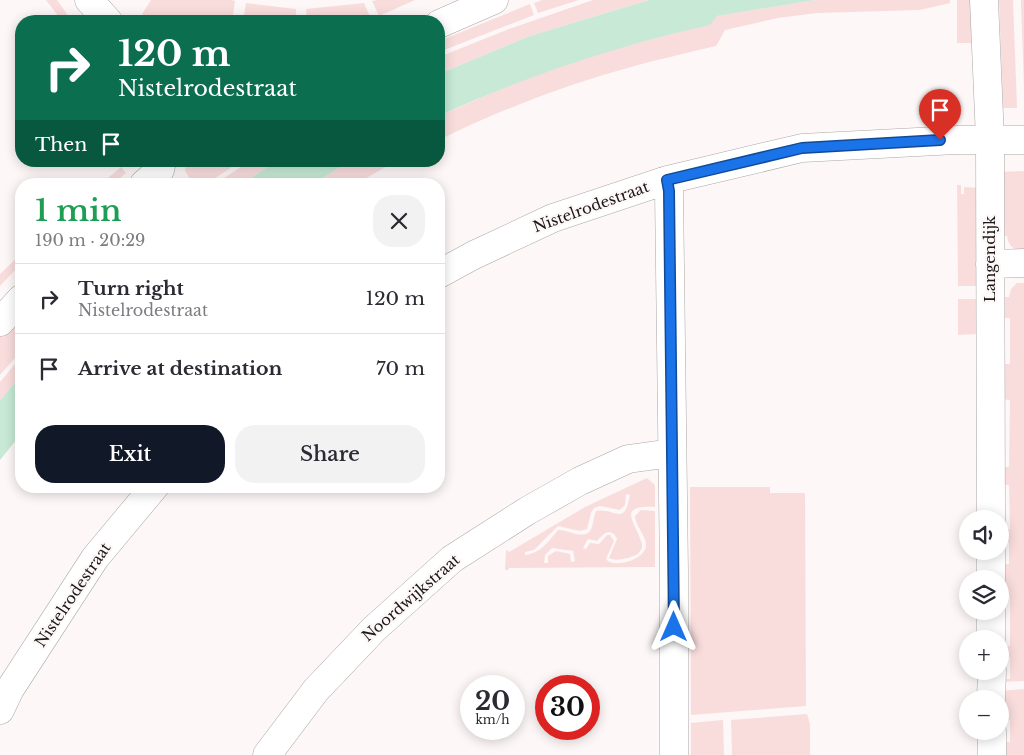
<!DOCTYPE html>
<html lang="en">
<head>
<meta charset="utf-8">
<style>
	body { margin:0; font-family:"Libre Baskerville",serif; background:#f2f2f3; color:#2b2b33; height:100vh; display:flex; flex-direction:column; font-size:19px; white-space:nowrap }
	* { box-sizing:border-box; margin:0 }
	p { font-size:16px; color:#7c7c81 }
	.icon { flex:none; width:28px; height:28px; fill:none; stroke:currentColor; stroke-width:2; stroke-linecap:round; stroke-linejoin:round }
	.map { position:relative; flex:1; overflow:hidden }
	.drawer { position:absolute; left:15px; top:178px; width:430px; height:315px; display:flex; flex-direction:column; background:#fff; border-radius:20px; box-shadow:0 2px 12px #0003 }
	.drawer>* { flex:none }
	.hud { position:absolute; left:15px; top:15px; width:430px; height:152px; border-radius:20px; box-shadow:0 2px 12px #0003; background:#0b6e4f; color:#fff; overflow:hidden }
	.buttons { position:absolute; left:959px; top:510px; display:grid; gap:10px }
	.buttons a { display:grid; place-items:center; width:50px; height:50px; border-radius:50%; background:#fff; box-shadow:0 2px 12px #0003; font-size:25px }
	.speed { position:absolute; left:460px; top:675px; display:flex; gap:10px; font-size:25px; font-weight:700; text-align:center }
	.speed>* { display:grid; place-content:center; width:65px; height:65px; border-radius:50%; background:#fff; box-shadow:0 2px 12px #0003; line-height:1 }
	.speed small { font-size:12px; font-weight:400 }
	.speed .limit { border:8px solid #d22; background:#fff; color:#111 }
	.pin { position:absolute; display:grid; place-items:center; width:42px; height:42px; color:#fff; margin:-51px -21px; border-radius:50% 50% 50% 0; rotate:-45deg; box-shadow:0 0 5px #0007 }
	.pin .icon { rotate:45deg }
	.me { position:absolute; width:55px; margin:-28px; rotate:0deg; stroke-linejoin:round; filter:drop-shadow(0 0 4px #0008) }
	.turn { display:flex; align-items:center; gap:18px; height:105px; padding:0 20px; font-size:22px }
	.turn .icon { width:65px; height:65px; stroke-width:2.5 }
	.turn b { display:block; font-size:35px; line-height:42px }
	.then { display:flex; align-items:center; height:48px; padding:0 20px; background:#0003; gap:10px; font-size:19px }
	.round { display:grid; place-items:center; flex:none; width:52px; height:52px; border-radius:20px; background:#f2f2f3 }
	.overview { display:flex; align-items:center; justify-content:space-between; height:85px; padding:0 20px }
	h1 { font-size:30px; font-weight:600; line-height:38px; color:#1e9e55 }
	.button { display:flex; gap:10px; margin-top:auto; padding:10px 20px }
	.button a { flex:1; height:58px; border-radius:20px; background:#111827; color:#fff; font-size:20px; font-weight:600; line-height:58px; text-align:center }
	.button a+a { background:#f2f2f3; color:#2b2b33 }
	ul { padding:0; list-style:none }
	li { display:flex; align-items:center; gap:15px; height:70px; padding:0 20px; border-top:1px solid #e1e1e2 }
	li div { flex:1 }
	li b { display:block; font-size:19px }
	li em { font-style:normal }
	.map>svg:first-child { display:block }
</style>
</head>
<body>
<div class="map">
<svg width="1024" height="755" viewBox="0 0 1024 755">
	<rect width="100%" height="100%" fill="#fdf7f7"/>
	<!-- green -->
	<path fill="#f9dddd" fill-rule="evenodd" d="M46,0H57L72,21H62Z
		M151,0H231L235,1L232,21H152L142,14Z
		M377,0H415L379,16L372,1Z
		M542,0H579L538,13L534,3Z
		M593,0H649L530,36L439,74V57L509,29Z
		M815,0H950V3L920,10L817,13L778,18L725,30L716,46C687,53 659,59 631,67C565,85 500,110 439,140V116L501,89L542,73L610,50L679,32L716,16Z
		M957,0H973L975,43H957Z
		M999,0H1013L1017,108H1003Z
		M1021,0H1024V87L1021,5Z
		M246,3L296,9V21H243Z
		M364,3L371,19L367,21H307L306,9Z
		M530,4L534,15L439,52V41Z
		M186,161H207L210,165L213,163L211,161H214L213,163L216,167L224,161H241L206,184H193L185,171Z
		M250,161H277L242,184H215Z
		M350,161H396L356,184H313Z
		M121,167L126,173L113,184H101Z
		M1024,171V252C1015,251 1008,246 1007,236H1000L999,172Z
		M957,185H961V194H964V187L980,188V286H958Z
		M21,254V264L0,286V274Z
		M1017,283H1024V681L999,682V679H1010V657L1000,656V646H1010V596H1000L999,564H1009V542H1000V530L1010,529L1009,485L999,484V467H1009L1010,400L1000,399V364H1010V318H1000V297H1009L1011,289Z
		M958,299H980L979,334L958,335Z
		M21,311V351L0,375V333Z
		M21,357V376L0,400V382Z
		M647,478L655,485V507C615,505 636,522 642,544V548L638,554C630,558 616,562 609,558L617,539L614,534C606,529 602,536 597,541L588,539L583,548L586,549L590,543L599,544L607,535H610L614,541L606,559C613,569 646,560 646,545C646,535 635,526 635,516L641,510L655,511V567L509,568L508,570H505L506,551L507,550L509,552L585,507ZM626,494L630,495C624,528 615,507 596,511C593,517 594,526 590,531C583,540 567,529 558,530C548,542 541,553 525,555V552L534,550L558,526L580,531L587,529L591,513L594,508L600,506L620,510L625,505ZM552,548L573,551L575,561L571,562L570,554L556,551L548,556V563H544L545,555Z
		M690,487H770V493H805L806,706L691,715Z
		M1024,689V755H1000V742H1010V720H1000L999,691Z
		M807,714L810,724V755H732L731,720Z
		M723,720L724,755H691V723Z"/>
	<!-- water -->
	<path fill="#c7e9d6" d="M649,0H815L717,16L710,25C616,46 526,76 439,116V74L530,36Z
		M277,161H350L313,184H242Z
		M21,376V434L0,460V400Z"/>
	<g fill="none" stroke-linecap="round" stroke-linejoin="round">
		<defs>
			<path id="minor" d="M89,0L108,21
				M984,0L990,139L991,519
				M439,24L494,0
				M667,180L669,191L674,572V755
				M144,184L160,170L162,161
				M990,264L1024,263
				M439,274L474,255L553,218L667,180L802,148L956,140H1024
				M0,322L21,299
				M991,551V579
				M991,611V639
				M991,699L992,671
				M0,710L10,689L95,558L155,486
				M992,731V755
				M267,755L316,690L374,629L452,559L527,511L580,481L628,459L672,453"/>
		</defs>
		<!-- minor casing -->
		<use href="#minor" stroke="#aca7a7" stroke-width="29"/>
		<!-- minor -->
		<use href="#minor" stroke="#fff" stroke-width="28"/>
	</g>
	<g fill="none" stroke-linecap="round" stroke-linejoin="round">
		<defs>
			<path id="route" d="M674,627L669,191L667,180L802,148L940,140"/>
		</defs>
		<!-- route casing -->
		<use href="#route" stroke="#114b97" stroke-width="12"/>
		<!-- route -->
		<use href="#route" stroke="#1a73e8" stroke-width="9"/>
	</g>
	<g text-anchor="middle" stroke-width="4.5" stroke-linejoin="round" paint-order="stroke">
		<!-- street labels -->
		<g font-size="15" fill="#1a1818" stroke="#fdf7f7">
			<text transform="translate(591 207) rotate(-20)" y="5">Nistelrodestraat</text>
			<text transform="translate(990 259) rotate(-90)" y="5">Langendijk</text>
			<text transform="translate(73 595) rotate(-56)" y="5">Nistelrodestraat</text>
			<text transform="translate(411 598) rotate(-41)" y="5">Noordwijkstraat</text>
		</g>
	</g>
</svg>
<div class="buttons">
<a><svg class="icon" aria-label="sound" viewBox="0 0 24 24"><path d="M4 9h4l5-4v14l-5-4H4zM17 9q2 3 0 6"/></svg></a>
<a><svg class="icon" aria-label="layers" viewBox="0 0 24 24"><path d="M12 4l9 5-9 5-9-5zM3 14l9 5 9-5"/></svg></a>
<a>+</a>
<a>−</a>
</div>
<div class="speed"><div>20<small>km/h</small></div><div class="limit">30</div></div>
<div class="pin" style="left:940px;top:140px;background:#d93025"><svg class="icon" aria-label="arrive" viewBox="0 0 24 24"><path d="M6 21V4h12l-3 4 3 4H6"/></svg></div>
<svg class="me" style="left:674px;top:627px" viewBox="-20 -20 40 40"><path d="M0-17L14 15 0 8-14 15z" fill="#1a73e8" stroke="#fff" stroke-width="4"/></svg>
<div class="hud">
<div class="turn"><svg class="icon" aria-label="right" viewBox="0 0 24 24"><path d="M7 20v-9h11M14 6l5 5-5 5"/></svg><div><b>120 m</b>Nistelrodestraat</div></div>
<div class="then">Then<svg class="icon" aria-label="arrive" viewBox="0 0 24 24"><path d="M6 21V4h12l-3 4 3 4H6"/></svg></div>
</div>
<section class="drawer">
<div class="overview"><div><h1>1 min</h1><p>190 m · 20:29</p></div><a class="round"><svg class="icon" aria-label="close" viewBox="0 0 24 24"><path d="M6 6l12 12M18 6L6 18"/></svg></a></div>
<ul>
<li><svg class="icon" aria-label="right" viewBox="0 0 24 24"><path d="M7 20v-9h11M14 6l5 5-5 5"/></svg><div><b>Turn right</b><p>Nistelrodestraat</p></div><em>120 m</em></li>
<li><svg class="icon" aria-label="arrive" viewBox="0 0 24 24"><path d="M6 21V4h12l-3 4 3 4H6"/></svg><div><b>Arrive at destination</b></div><em>70 m</em></li>
</ul>
<div class="button"><a>Exit</a><a>Share</a></div>
</section>
</div>
</body>
</html>
